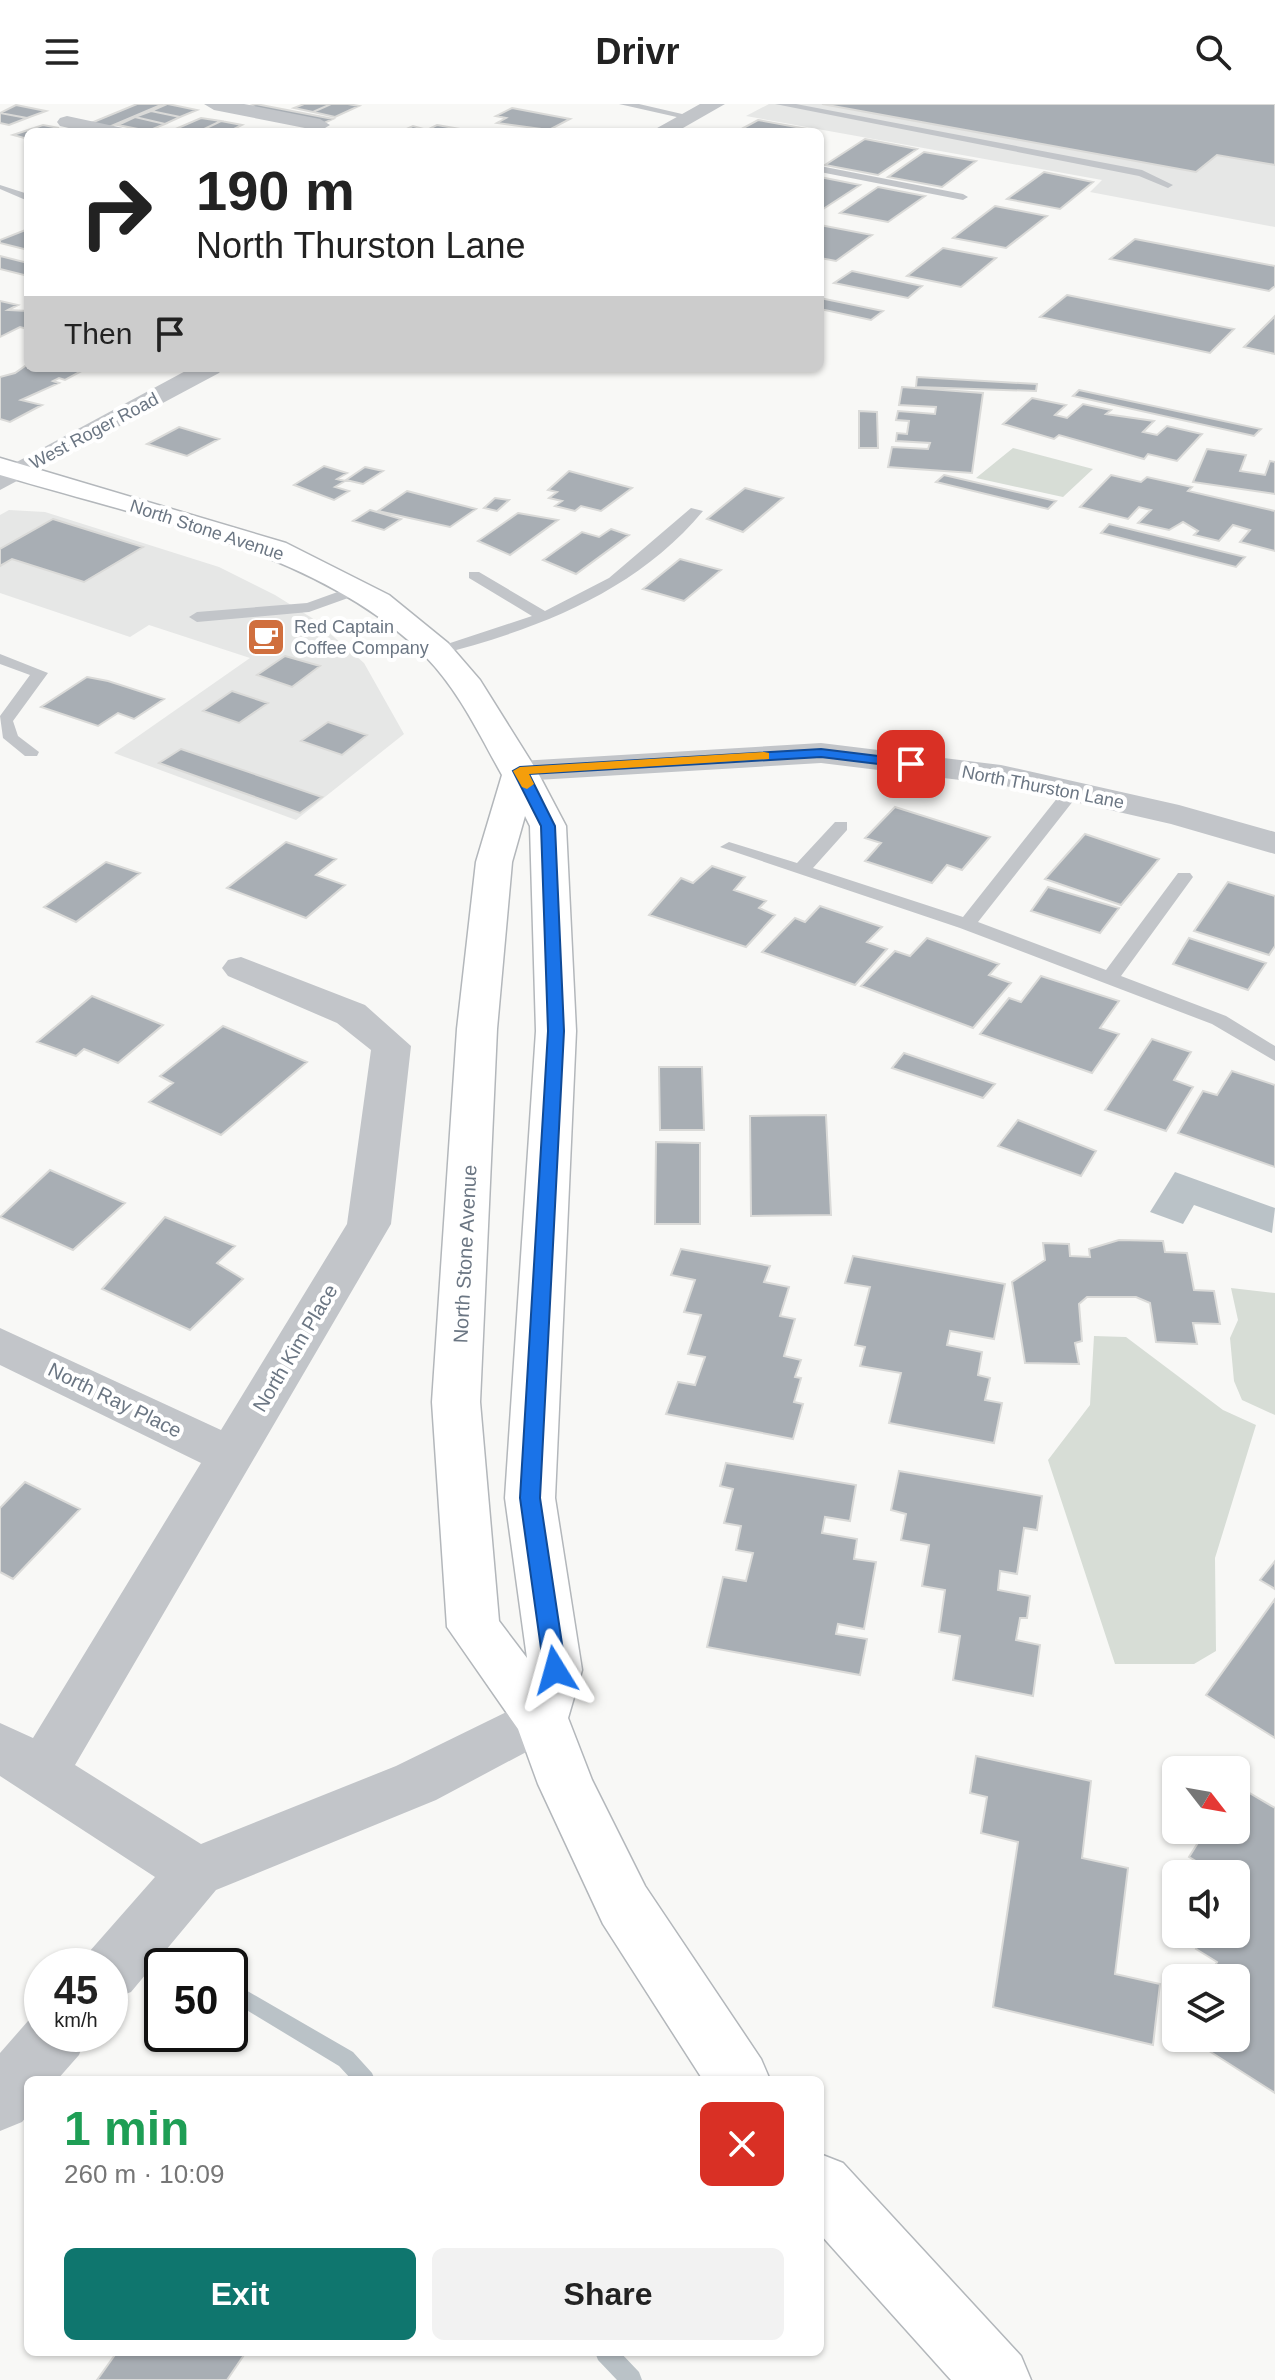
<!DOCTYPE html>
<html lang="en">
<head>
<meta charset="utf-8">
<style>
	body { margin:0; font-family:Arial,sans-serif; background:#f2f2f2; color:#222; height:100vh; display:flex; flex-direction:column; font-size:30px; white-space:nowrap }
	* { box-sizing:border-box; margin:0 }
	p { font-size:26px; color:#767676 }
	.icon { flex:none; width:44px; height:44px; fill:none; stroke:currentColor; stroke-width:2; stroke-linecap:round; stroke-linejoin:round }
	.map { position:relative; flex:1; overflow:hidden }
	.drawer { position:absolute; left:24px; top:1972px; width:800px; height:280px; display:flex; flex-direction:column; background:#fff; border-radius:12px; box-shadow:0 2px 6px #0004 }
	.drawer>* { flex:none }
	.top-card { position:absolute; left:24px; top:24px; width:800px; height:244px; border-radius:12px; box-shadow:0 2px 6px #0004; background:#fff; color:#222; overflow:hidden }
	.needle { width:52px; rotate:121deg }
	.buttons { position:absolute; left:1162px; top:1652px; display:grid; gap:16px }
	.buttons a { display:grid; place-items:center; width:88px; height:88px; border-radius:12px; background:#fff; box-shadow:0 2px 6px #0004; font-size:40px }
	.speed { position:absolute; left:24px; top:1844px; display:flex; gap:16px; font-size:40px; font-weight:700; text-align:center }
	.speed>* { display:grid; place-content:center; width:104px; height:104px; border-radius:50%; background:#fff; box-shadow:0 2px 6px #0004; line-height:1 }
	.speed small { font-size:20px; font-weight:400 }
	.speed .limit { border:4px solid #111; border-radius:12px; background:#fff; color:#111 }
	.pin { position:absolute; display:grid; place-items:center; width:68px; height:68px; color:#fff; margin:-34px; border-radius:16px; box-shadow:0 4px 12px #0006 }
	.me { position:absolute; width:88px; margin:-44px; rotate:352deg; stroke-linejoin:round; filter:drop-shadow(0 0 6px #0008) }
	.turn { display:flex; align-items:center; gap:28px; height:168px; padding:0 40px; font-size:36px }
	.turn .icon { width:104px; height:104px; stroke-width:2.5 }
	.turn b { display:block; font-size:56px; line-height:68px }
	.then { display:flex; align-items:center; height:76px; padding:0 40px; background:#0003; gap:16px; font-size:30px }
	.round { display:grid; place-items:center; flex:none; width:84px; height:84px; border-radius:12px; background:#f2f2f2 }
	.summary { display:flex; align-items:center; justify-content:space-between; height:136px; padding:0 40px }
	h1 { font-size:48px; font-weight:600; line-height:60px; color:#1e9e55 }
	.primary-button { display:flex; gap:16px; margin-top:auto; padding:16px 40px }
	.primary-button a { flex:1; height:92px; border-radius:12px; background:#0f766e; color:#fff; font-size:32px; font-weight:600; line-height:92px; text-align:center }
	.primary-button a+a { background:#f2f2f2; color:#222 }
	header { display:flex; justify-content:space-between; align-items:center; height:104px; padding:0 40px; background:#fff; font-size:36px; font-weight:600 }
	.map>svg:first-child { display:block }
</style>
</head>
<body>
<header><svg class="icon" aria-label="menu" viewBox="0 0 24 24"><path d="M4 6h16M4 12h16M4 18h16"/></svg>Drivr<svg class="icon" aria-label="search" viewBox="0 0 24 24"><circle cx="10" cy="10" r="6"/><path d="M15 15l6 6"/></svg></header>
<div class="map">
<svg width="1275" height="2276" viewBox="0 0 1275 2276">
	<rect width="100%" height="100%" fill="#f8f8f6"/>
	<!-- built -->
	<path fill="#e6e7e6" d="M769,0H1275V123L1090,88L1102,76L746,12Z
		M9,406L45,408L219,463L275,491L312,514L364,559L404,630L296,716L114,649L250,554L149,521L130,533L0,489V411Z"/>
	<!-- green -->
	<path fill="#d7ddd6" d="M1013,344L1093,365L1063,393L976,374Z
		M1231,1184L1275,1189V1311L1242,1296L1234,1277L1230,1234L1238,1216Z
		M1094,1232L1126,1233L1223,1306L1256,1321L1215,1454L1216,1547L1194,1560H1115L1048,1356L1090,1301Z"/>
	<!-- water -->
	<path fill="#bac2c7" d="M1175,1068L1275,1104L1272,1129L1194,1101L1183,1120L1150,1108Z"/>
	<g fill="none" stroke-linecap="round" stroke-linejoin="round">
		<!-- stream -->
		<path fill="#bac2c7" fill-rule="evenodd" d="M230,1877L353,1948L372,1969L375,1976H352L339,1962L230,1896Z
			M595,2248H620L639,2268L642,2276H617L598,2256Z"/>
	</g>
	<!-- building -->
	<path fill="#a8aeb4" stroke="#dadad8" stroke-width="2" d="M137,0H163L109,23L91,19Z
		M167,0H168L197,6L180,13L151,7Z
		M256,0L333,15L322,20L243,4Z
		M304,0H331L313,8L294,4Z
		M331,0H348L359,2L335,13L313,8Z
		M822,0H1275V61L1217,51L1196,68Z
		M16,1L46,7L27,14L0,9Z
		M512,4L570,15L549,26L497,19L506,14L496,12Z
		M151,7L180,13L165,20L135,13Z
		M0,9L27,14L9,21L0,19Z
		M135,13L165,20L148,27L118,21Z
		M201,14L221,17L198,28L178,24Z
		M758,16L807,25L801,28H736Z
		M221,17L242,21L228,28H198Z
		M43,21L59,24L28,28V35L13,31Z
		M437,21L460,25L400,28L413,22L427,26Z
		M865,35L917,45L878,71L825,61Z
		M924,48L976,57L942,83L888,73Z
		M1044,68L1093,78L1060,105L1007,95Z
		M820,73L860,81L820,107Z
		M878,83L925,92L888,118L840,109Z
		M995,102L1047,112L1006,144L953,134Z
		M820,121L872,131L836,157L820,154Z
		M28,125V146L0,139V136Z
		M1135,135L1275,162V182L1269,187L1110,155Z
		M943,144L996,154L961,183L907,172Z
		M0,152L28,159V172L0,165Z
		M852,167L922,182L908,194L834,179Z
		M1067,191L1234,225L1210,249L1040,213Z
		M820,194L883,207L871,216L820,205Z
		M0,197L18,201L8,206L28,207V225L20,223L0,233Z
		M1275,212V250L1244,243Z
		M28,260V264H87L65,276L59,274L53,277L59,279L21,296L42,301L10,318L0,315V273L15,269Z
		M917,273L1037,280L1036,287L916,283Z
		M902,283L983,289L972,369L888,363L892,343L928,345L930,339L896,337L897,329L907,330L909,317L896,316L898,307L935,310L936,303L899,301Z
		M1079,286L1261,325L1254,332L1073,292Z
		M1032,294L1066,301L1055,311L1067,314L1083,300L1111,306L1106,310L1154,317L1143,328L1157,331L1167,322L1202,330L1177,357L1148,350L1144,355L1059,331L1054,335L1003,320Z
		M859,307L877,308L878,344H859Z
		M179,323L219,335L187,352L147,340Z
		M1207,345L1246,351L1240,367L1265,371L1270,357L1275,358V390L1193,378Z
		M324,362L347,369L337,375L345,377L335,383L349,387L334,396L294,381Z
		M365,363L383,367L363,380L346,376Z
		M569,367L632,384L601,407L581,402L575,407L555,402L562,397L549,394L557,388L548,386Z
		M944,371L1056,397L1048,405L936,378Z
		M1111,371L1141,378L1147,373L1192,383L1188,387L1275,407V447L1240,438L1250,426L1233,421L1219,437L1194,431L1198,427L1183,418L1169,426L1138,419L1151,406L1139,403L1128,415L1080,403Z
		M745,384L783,394L743,428L707,415Z
		M407,387L476,405L450,423L378,407Z
		M495,394L509,396L497,407L484,404Z
		M370,406L401,415L384,426L353,417Z
		M518,409L558,416L510,451L478,437Z
		M53,415L143,443L84,478L12,455L0,462V445Z
		M1109,420L1245,453L1236,463L1101,429Z
		M611,425L629,431L576,470L543,456L582,428L599,433Z
		M680,455L721,466L684,497L643,485Z
		M285,552L320,562L292,583L257,571Z
		M87,573L108,577L164,595L134,615L118,609L98,622L41,603Z
		M232,587L268,599L239,619L203,607Z
		M328,618L367,631L342,651L301,637Z
		M181,645L322,693L300,709L159,659Z
		M895,703L990,733L962,766L947,761L932,779L865,757L881,739L865,734Z
		M1085,730L1159,755L1121,801L1045,775Z
		M286,738L336,755L316,771L345,781L306,814L227,784Z
		M106,758L140,769L76,818L44,803Z
		M712,762L745,773L734,786L766,797L759,804L775,811L746,843L649,811L681,774L693,779Z
		M1228,778L1275,792V842L1269,851L1194,827Z
		M1048,783L1119,804L1100,829L1031,807Z
		M820,802L882,823L867,838L887,845L855,881L762,848L795,814L805,818Z
		M927,834L999,860L989,871L1011,879L973,924L861,882L895,847L910,852Z
		M1189,834L1266,859L1248,886L1173,860Z
		M1041,872L1119,897L1100,924L1119,930L1092,969L980,930L1009,894L1021,898Z
		M92,892L163,921L118,959L84,945L76,952L37,938Z
		M223,922L307,958L221,1031L149,998L173,979L160,972Z
		M1152,935L1191,948L1174,976L1193,983L1166,1027L1105,1006Z
		M904,949L995,980L983,994L892,964Z
		M659,963H702L704,1026H660Z
		M1232,967L1275,981V1063L1178,1029L1203,987L1217,991Z
		M826,1011L831,1111L751,1112L750,1012Z
		M1018,1016L1096,1047L1081,1072L998,1042Z
		M656,1038L700,1039V1120H655Z
		M50,1066L125,1099L73,1146L0,1113Z
		M165,1113L235,1142L217,1159L243,1175L190,1226L102,1185Z
		M1119,1136L1163,1137L1165,1148L1187,1149L1194,1186L1214,1187L1220,1220L1193,1219L1197,1240L1156,1238L1150,1199L1136,1193H1087L1079,1200L1082,1237L1075,1239L1079,1260L1025,1259L1012,1178L1045,1156L1043,1139L1069,1140L1070,1152L1090,1153L1089,1145Z
		M681,1145L770,1162L764,1178L789,1183L780,1212L795,1215L784,1252L801,1256L795,1273L801,1274L794,1298L803,1300L793,1335L666,1310L678,1278L695,1281L705,1253L688,1250L701,1211L684,1208L695,1176L671,1171Z
		M853,1152L1005,1180L994,1235L950,1227L947,1241L982,1248L978,1271L990,1274L985,1296L1002,1299L994,1339L889,1319L901,1269L860,1262L865,1243L855,1241L870,1183L845,1179Z
		M726,1359L856,1381L850,1417L825,1413L822,1429L857,1435L854,1455L876,1458L864,1525L838,1520L836,1530L867,1535L860,1571L707,1543L723,1473L746,1477L753,1449L736,1446L741,1422L724,1419L733,1385L720,1382Z
		M899,1367L1042,1392L1037,1426L1024,1424L1017,1470L1000,1467L998,1486L1030,1492L1027,1514H1020L1016,1536L1040,1541L1033,1592L953,1576L960,1532L939,1528L945,1486L922,1482L929,1441L901,1436L906,1410L891,1406Z
		M25,1378L80,1405L13,1475L0,1468V1404Z
		M1275,1457V1485L1260,1476Z
		M1275,1495V1634L1206,1591Z
		M976,1652L1091,1677L1082,1754L1128,1764L1115,1870L1160,1880L1153,1941L993,1903L1018,1738L981,1729L987,1693L970,1689Z
		M1236,1681L1275,1704V1989L1206,1945L1212,1934H1236V1874H1208L1217,1858L1196,1845L1205,1830H1236V1770H1209L1211,1766L1189,1753L1206,1726H1236Z
		M117,2248H246L227,2276H97Z"/>
	<g fill="none" stroke-linecap="round" stroke-linejoin="round">
		<defs>
			<path id="secondary" d="M0,354L286,439L389,491L448,539L480,576L537,667L566,722L576,927L555,1394L582,1566L568,1614L592,1676L645,1782L761,1955L770,1976H703L603,1820L538,1680L518,1625L447,1523L432,1298L457,925L476,758L502,671C479,630 459,587 426,553C322,447 139,413 0,371ZM525,712L530,722L536,927L505,1394L527,1554L499,1517L480,1298L497,925L512,758Z
				M820,2050L843,2059L1021,2252L1031,2276H951L820,2130Z"/>
		</defs>
		<!-- secondary casing -->
		<use href="#secondary" stroke="#b3b7bb" stroke-width="3"/>
		<!-- service -->
		<path fill="#c2c5c9" fill-rule="evenodd" d="M619,0H639L695,13L690,16Z
			M775,0H796L1142,66L1173,81L1168,84L1139,72Z
			M820,62L963,90L968,93L963,96L820,68Z
			M0,81L28,90V97L0,85Z
			M691,404L703,407C636,488 536,526 437,551L429,546L532,512L469,474V468H479L545,507L609,474Z
			M357,481L362,483V489L309,508L197,518L189,513L197,508L307,499Z
			M0,550L48,569L13,617L18,632L39,648L37,652H25L3,634L0,612L30,571L0,560Z
			M1072,682L1081,687L978,818L1106,866L1178,769H1190L1193,773L1121,872L1226,912L1275,942V957L1212,920L960,824L720,743L729,738L797,759L835,718H847V726L813,764L963,813L1066,683Z"/>
		<!-- minor -->
		<path fill="#c2c5c9" fill-rule="evenodd" d="M204,0H244L320,15L330,21L320,27L214,6Z
			M67,12L123,24L126,28H86L60,22L57,18L60,14Z
			M821,639L1001,661L1179,701L1275,728V750L1171,720L1001,681L821,659L520,677L508,674L503,667L508,660L520,657Z
			M241,853L365,901L411,942L391,1120L75,1661L201,1740L396,1662L541,1591L560,1598L568,1614L560,1630L436,1696L216,1786L131,1888L110,1896V1862H83L89,1848L155,1773L0,1672V1619L33,1634L201,1359L0,1261V1224L221,1326L347,1120L371,946L337,919L228,872L222,864L228,856Z
			M42,1907V1930H87L79,1951L57,1976H28V2011L22,2018L0,2027V1949L35,1909Z"/>
		<!-- tertiary -->
		<path fill="#c2c5c9" fill-rule="evenodd" d="M700,0H725L676,28H650Z
			M191,264H223L219,269L0,386V367Z"/>
		<!-- secondary -->
		<use href="#secondary" fill="#fff" fill-rule="evenodd"/>
	</g>
	<!-- route -->
	<path fill="#1a73e8" stroke="#114b97" stroke-width="2" d="M821,645L911,656L918,660L911,664L821,653L529,670L555,722L564,927L540,1394L566,1566L563,1573H548L544,1566L520,1394L548,927L542,751L541,722L513,667L520,663Z"/>
	<!-- slow -->
	<path fill="#f59e0b" d="M764,648L769,649V655L529,670L534,680L527,685L522,683L513,667L520,663Z"/>
	<!-- icons -->
	<defs>
		<symbol id="cafe-square" viewBox="-11 -11 22 22"><rect x="-9" y="-9" width="18" height="18" rx="4" fill="#d06f3e" stroke="#fff"/><path d="M-5.5-4.5H6V0H3Q3 3.5 0 3.5H-2.5Q-5.5 3.5-5.5 0ZM3-3.2v2h1.7v-2ZM-6 4.5H4V6H-6Z" fill="#fff"/></symbol>
	</defs>
	<g fill-rule="evenodd">
		<use href="#cafe-square" x="244" y="511" width="44" height="44"/>
	</g>
	<g text-anchor="middle" stroke-width="8" stroke-linejoin="round" paint-order="stroke">
		<!-- far-street labels -->
		<g font-size="18" fill="#6b7683" stroke="#fff">
			<text transform="translate(94 327) rotate(-28)" y="6">West Roger Road</text>
			<text transform="translate(207 426) rotate(18)" y="6">North Stone Avenue</text>
			<text transform="translate(1043 683) rotate(11)" y="6">North Thurston Lane</text>
		</g>
		<!-- far-poi labels -->
		<g font-size="18" fill="#6b7683" stroke="#fff" text-anchor="start">
			<text x="294" y="529">Red Captain<tspan x="294" dy="21">Coffee Company</tspan></text>
		</g>
		<!-- street labels -->
		<g font-size="20" fill="#6b7683" stroke="#fff">
			<text transform="translate(465 1150) rotate(-87)" y="7">North Stone Avenue</text>
			<text transform="translate(295 1244) rotate(-59)" y="7">North Kim Place</text>
			<text transform="translate(115 1296) rotate(26)" y="7">North Ray Place</text>
		</g>
	</g>
</svg>
<div class="buttons">
<a><svg class="needle" viewBox="-14 -14 28 28"><path d="M0-13l5 13h-10z" fill="#e53935"/><path d="M0 13l5-13h-10z" fill="#767676"/></svg></a>
<a><svg class="icon" aria-label="sound" viewBox="0 0 24 24"><path d="M4 9h4l5-4v14l-5-4H4zM17 9q2 3 0 6"/></svg></a>
<a><svg class="icon" aria-label="layers" viewBox="0 0 24 24"><path d="M12 4l9 5-9 5-9-5zM3 14l9 5 9-5"/></svg></a>
</div>
<div class="speed"><div>45<small>km/h</small></div><div class="limit">50</div></div>
<div class="pin" style="left:911px;top:660px;background:#d93025"><svg class="icon" aria-label="arrive" viewBox="0 0 24 24"><path d="M6 21V4h12l-3 4 3 4H6"/></svg></div>
<svg class="me" style="left:555px;top:1566px" viewBox="-20 -20 40 40"><path d="M0-17L14 15 0 8-14 15z" fill="#1a73e8" stroke="#fff" stroke-width="4"/></svg>
<div class="top-card">
<div class="turn"><svg class="icon" aria-label="right" viewBox="0 0 24 24"><path d="M7 20v-9h11M14 6l5 5-5 5"/></svg><div><b>190 m</b>North Thurston Lane</div></div>
<div class="then">Then<svg class="icon" aria-label="arrive" viewBox="0 0 24 24"><path d="M6 21V4h12l-3 4 3 4H6"/></svg></div>
</div>
<section class="drawer">
<div class="summary"><div><h1>1 min</h1><p>260 m · 10:09</p></div><a class="round" style="background:#d93025;color:#fff"><svg class="icon" aria-label="close" viewBox="0 0 24 24"><path d="M6 6l12 12M18 6L6 18"/></svg></a></div>
<div class="primary-button"><a>Exit</a><a>Share</a></div>
</section>
</div>
</body>
</html>
